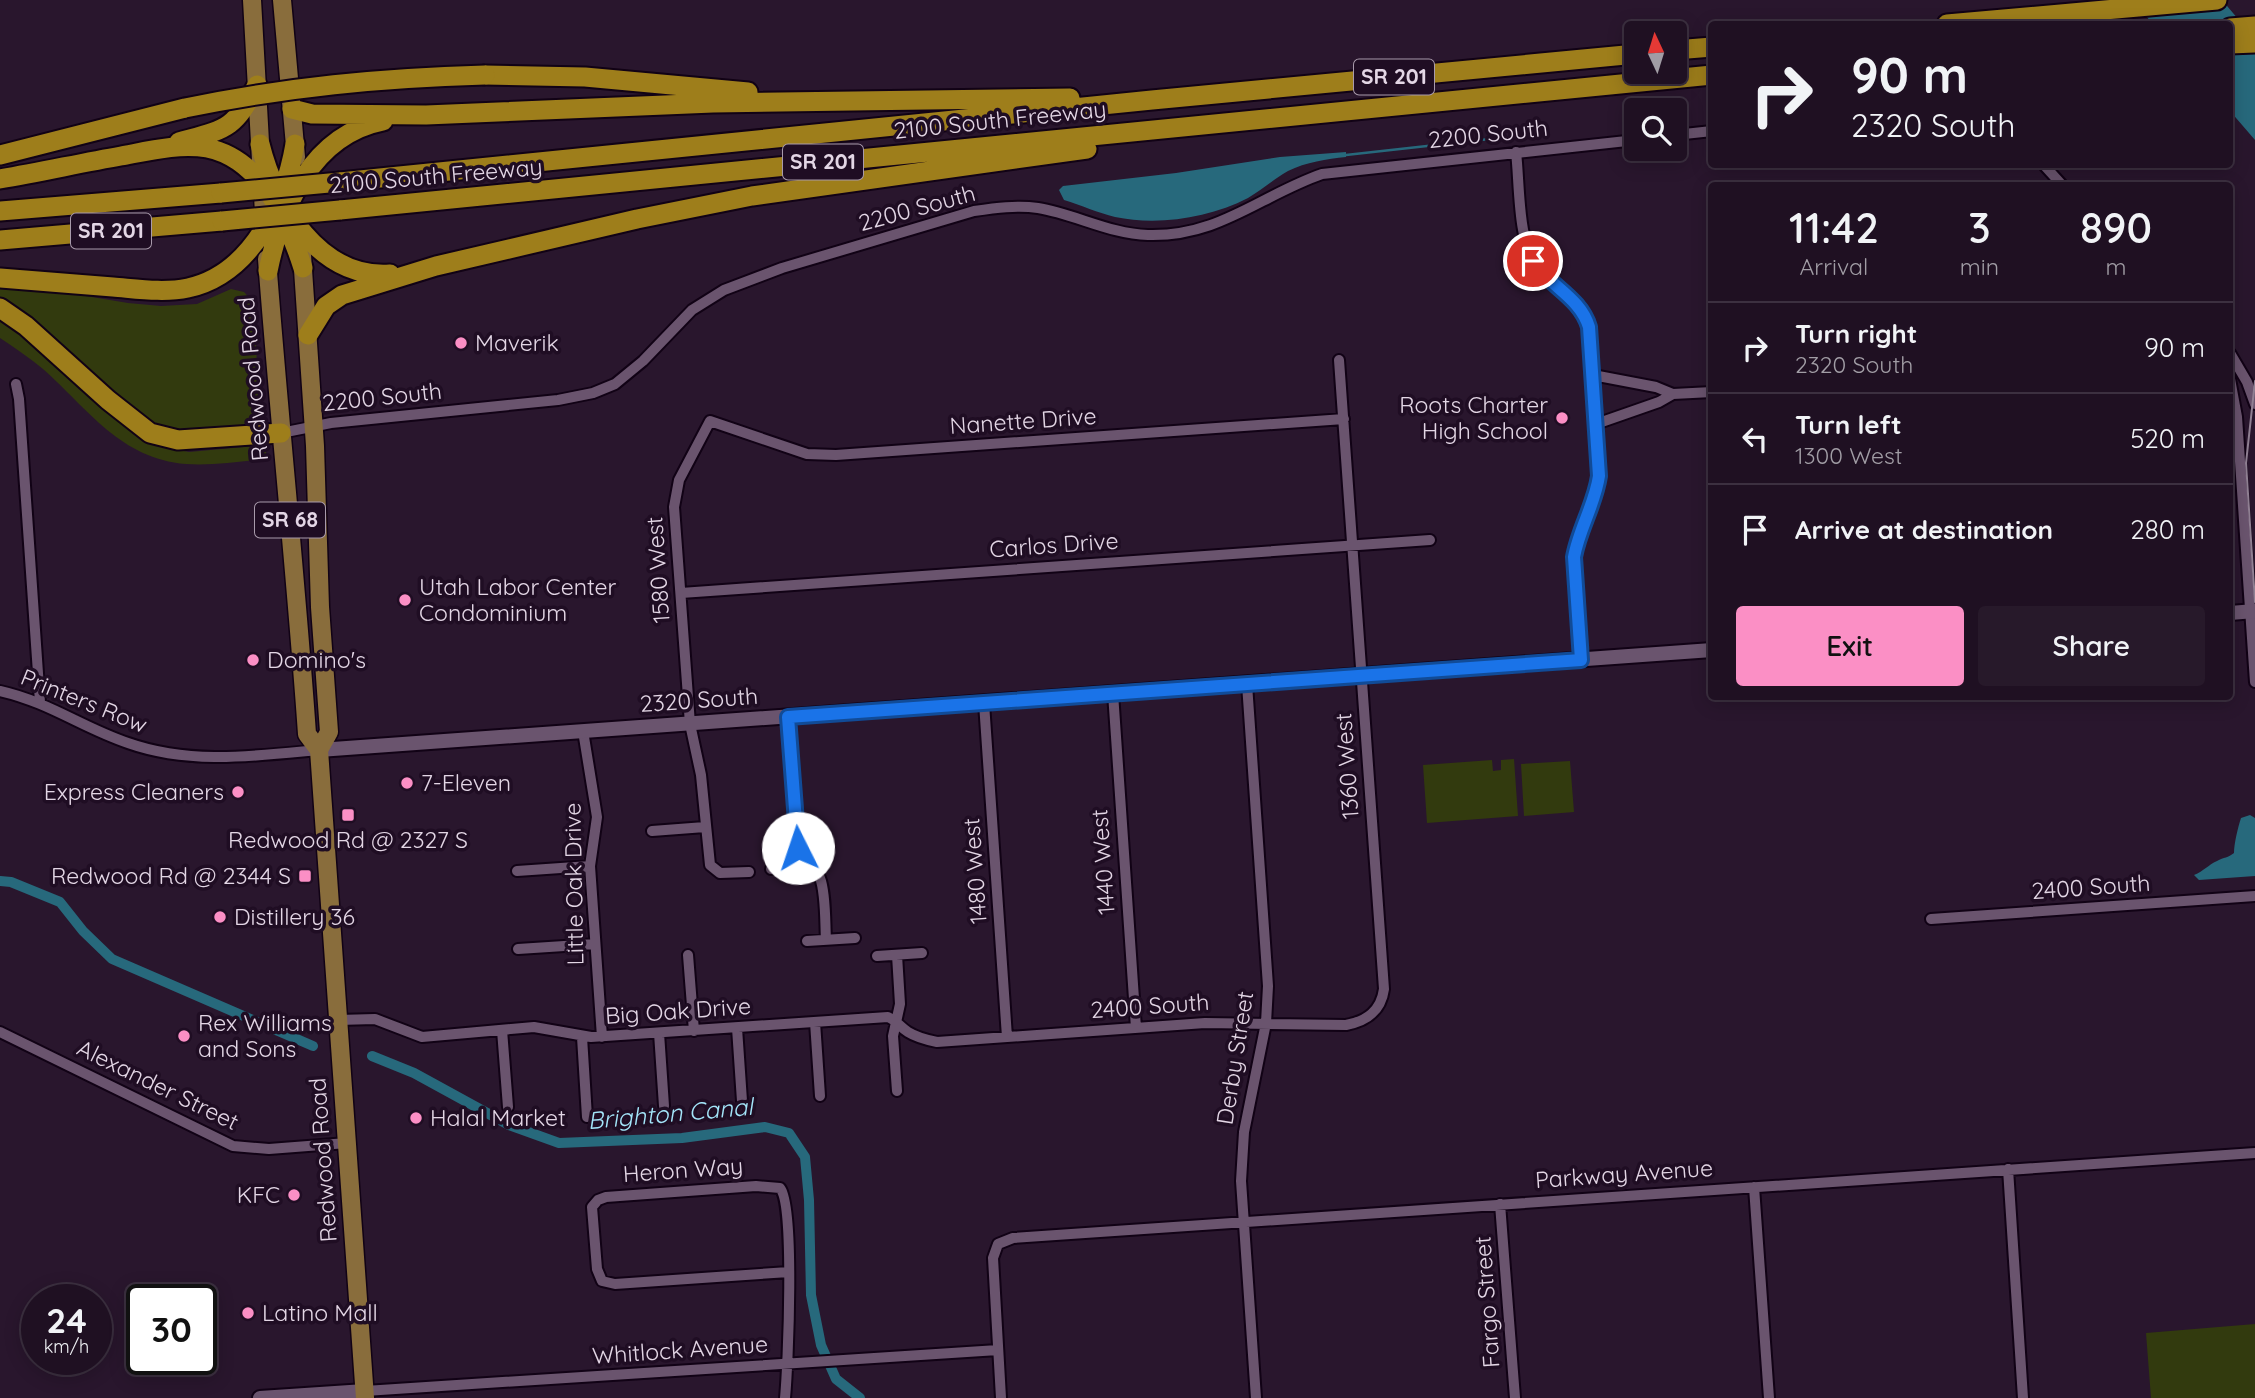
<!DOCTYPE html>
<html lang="en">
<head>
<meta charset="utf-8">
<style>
	body { margin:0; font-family:Quicksand,sans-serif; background:#27192a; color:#f1f3f6; height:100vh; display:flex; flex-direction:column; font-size:26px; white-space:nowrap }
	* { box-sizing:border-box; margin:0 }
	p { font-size:23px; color:#a19da5 }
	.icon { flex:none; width:38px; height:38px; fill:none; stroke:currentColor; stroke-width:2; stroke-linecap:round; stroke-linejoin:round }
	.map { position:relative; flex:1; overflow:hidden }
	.sheet { position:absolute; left:1708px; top:182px; width:525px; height:518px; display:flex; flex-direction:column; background:#1f1022; border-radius:7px; box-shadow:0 4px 18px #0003,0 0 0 2px #3c3040 }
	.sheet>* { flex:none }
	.hud { position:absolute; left:1708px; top:21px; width:525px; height:147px; border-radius:7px; box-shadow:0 4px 18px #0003,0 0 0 2px #3c3040; background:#1f1022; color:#f1f3f6; overflow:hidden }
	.needle { width:46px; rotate:356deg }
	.buttons { position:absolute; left:1624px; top:21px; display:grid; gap:14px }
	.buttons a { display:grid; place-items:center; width:63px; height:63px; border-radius:7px; background:#1f1022; box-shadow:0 4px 18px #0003,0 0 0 2px #3c3040; font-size:35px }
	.speed { position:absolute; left:21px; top:1284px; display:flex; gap:14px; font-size:35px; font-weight:700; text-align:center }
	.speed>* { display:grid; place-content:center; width:91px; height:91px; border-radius:50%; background:#1f1022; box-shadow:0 4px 18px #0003,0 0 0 2px #3c3040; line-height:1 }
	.speed small { font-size:18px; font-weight:400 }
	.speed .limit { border:4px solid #111; border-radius:10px; background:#fff; color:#111 }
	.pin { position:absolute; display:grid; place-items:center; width:60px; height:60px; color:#fff; margin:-30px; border:4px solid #fff; border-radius:50%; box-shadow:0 2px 7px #0007 }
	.me { position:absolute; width:77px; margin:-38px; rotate:356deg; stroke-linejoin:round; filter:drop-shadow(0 0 5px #0008) }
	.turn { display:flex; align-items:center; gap:24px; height:147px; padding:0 28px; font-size:32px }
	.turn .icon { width:91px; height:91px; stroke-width:2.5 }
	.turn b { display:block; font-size:49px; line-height:60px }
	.eta { display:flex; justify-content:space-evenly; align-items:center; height:119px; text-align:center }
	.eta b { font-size:42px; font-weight:600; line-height:49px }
	.cta { display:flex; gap:14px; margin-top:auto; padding:14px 28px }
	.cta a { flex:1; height:80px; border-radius:7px; background:#fb8fc5; color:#111; font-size:28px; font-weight:600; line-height:80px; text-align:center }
	.cta a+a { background:#27192a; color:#f1f3f6 }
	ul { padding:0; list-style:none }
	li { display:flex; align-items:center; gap:21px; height:91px; padding:0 28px; border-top:2px solid #3c3040 }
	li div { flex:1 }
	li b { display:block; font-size:26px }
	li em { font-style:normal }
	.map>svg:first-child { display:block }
</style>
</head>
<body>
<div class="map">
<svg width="2255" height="1398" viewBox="0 0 2255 1398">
	<rect width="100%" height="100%" fill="#29162d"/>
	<!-- green -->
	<path fill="#323a0e" d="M0,285L25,291L68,293L128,303L161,306L197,304L231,289L244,292L254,303L260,427L197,434L162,431L0,303Z
		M0,319L19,332L133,434L156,446L189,452L254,446L256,452L266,451V459C240,461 212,466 186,464C121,459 88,409 43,369C30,358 15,348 0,338Z
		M1514,759L1518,816L1427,823L1423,765L1492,760L1493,771L1501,770V760Z
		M1570,761L1574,812L1524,816L1521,764Z
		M2255,1324V1398H2151L2146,1333Z"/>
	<!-- water -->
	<path fill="#27697c" d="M2222,0L2255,39V140L2230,111V24H2153L2137,6Z
		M1346,152V157C1327,159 1306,162 1288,171C1274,179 1262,190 1248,198C1209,218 1158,226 1115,217C1098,213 1081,205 1064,200L1059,190L1063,186L1176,173L1280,157Z
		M2250,815L2255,818V876L2199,880L2194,875C2204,871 2208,865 2217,861C2224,857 2228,858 2234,853C2234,844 2238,827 2241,818Z"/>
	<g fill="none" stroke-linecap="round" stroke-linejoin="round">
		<!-- stream -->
		<path stroke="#27697c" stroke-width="2.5" d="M1346,155L1517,136"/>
		<!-- canal -->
		<path stroke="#27697c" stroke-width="10" d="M0,881L11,882L60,902L83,931L112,959L313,1046
			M372,1056L414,1073L509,1125L559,1143L682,1138L765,1127L789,1133L805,1157L809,1200L811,1295L821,1345L836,1379L860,1398"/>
		<defs>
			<path id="minor" d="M1675,135L1712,131
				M1516,152C1520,186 1517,244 1539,270C1556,291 1581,299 1589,327L1599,476L1594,500L1576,544L1574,557L1581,660
				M2043,164L2063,186
				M2230,353L2247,382L2255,404
				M1593,375L1656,387L1673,394L1712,392
				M2230,379L2237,417L2255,682
				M16,384L19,399L40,702
				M1596,424L1659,402L1673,394
				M281,433L331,423L558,400L593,393L615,384L643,361L692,310L724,290L782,268L974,211C995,208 1017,205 1038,208C1075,214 1110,234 1148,235C1219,237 1259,196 1322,174L1636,140
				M681,593L1430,540
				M1247,684L1268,986L1266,1023L1244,1132L1241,1181L1256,1398
				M0,691C49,702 83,728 128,743C190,765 255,756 319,750
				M1113,693L1136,1028
				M984,703L1007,1037
				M788,717L799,853C801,867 814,867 820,878C826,893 825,924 826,940
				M583,731L597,817L590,866L602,1037
				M652,831L705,827
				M771,869L788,868L801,862
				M517,871L590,866
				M749,872L720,873L710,865L701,775L690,724L674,507L679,480L710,421L807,454L836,455L1344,419
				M1931,919L2255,896
				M807,941L855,938
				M518,949L595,944
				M688,955L694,1031
				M897,955L900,1004L893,1036L897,1091
				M877,956L922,953
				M338,1020L375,1019L422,1037L534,1027L591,1037L888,1017C897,1021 900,1027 908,1032C916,1037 927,1040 937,1042L1205,1023L1346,1025C1367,1021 1381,1011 1384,989L1339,360
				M815,1022L820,1096
				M737,1028L742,1101
				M502,1030L508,1107
				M0,1032L233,1146L269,1149L347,1143
				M659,1033L664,1106
				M582,1037L587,1117
				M2008,1169L2023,1398
				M1754,1187L1769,1398
				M1500,1204L1515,1398
				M365,1391L998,1350
				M785,1398C788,1367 795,1205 780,1188L756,1186L606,1197L598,1200L592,1207L597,1269L602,1281L615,1284L789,1272
				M1001,1398L993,1258L998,1244L1013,1238L2255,1153"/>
			<path id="tertiary" d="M2230,613L2255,611
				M319,750L1712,650
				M260,1398L365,1391"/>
			<path id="primary" d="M252,0L265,231
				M282,0L296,157
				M302,255L315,446L320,607L329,732L319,750L365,1398
				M267,259C279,418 296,576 307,734L319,750"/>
			<path id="motorway" d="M1947,24L2217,0
				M2230,28L2255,26
				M2230,44L2255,43
				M1675,50L1712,47
				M485,75L585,77L748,92
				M292,109L312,114L426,115L713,103L1070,98
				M179,142C226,129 234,130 257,85
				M260,144C275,205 319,279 390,274
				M0,155L185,108
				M0,179C41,172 81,163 121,156C148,151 180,143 207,148C262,159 288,221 303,268
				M340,182L1152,100L1636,54
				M340,210L1712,75
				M0,211L221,193
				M0,240L222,221
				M268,271C281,207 312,135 383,121
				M0,278C38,281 75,284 113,287C138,289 164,293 188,288C252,274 285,202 295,144
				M0,308L26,326L108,400L150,433L178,440L281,433
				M308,335L326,306L342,295L436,266L637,219L752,196L1087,149"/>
		</defs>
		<!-- minor casing -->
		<use href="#minor" stroke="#110215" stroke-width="14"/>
		<!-- tertiary casing -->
		<use href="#tertiary" stroke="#110215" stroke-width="18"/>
		<!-- primary casing -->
		<use href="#primary" stroke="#110215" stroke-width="21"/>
		<!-- motorway casing -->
		<use href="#motorway" stroke="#110215" stroke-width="23"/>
		<!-- minor -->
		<use href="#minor" stroke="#6a546e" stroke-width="10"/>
		<!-- tertiary -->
		<use href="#tertiary" stroke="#6a546e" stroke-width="14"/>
		<!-- primary -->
		<use href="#primary" stroke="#896d3c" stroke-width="18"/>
		<!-- motorway -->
		<use href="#motorway" stroke="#9e7e1b" stroke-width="19"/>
		<!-- tram -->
		<path stroke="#908093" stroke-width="2" d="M2255,381L2246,463L2255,602"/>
		<defs>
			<path id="motorway-bridge" d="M185,108C287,87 380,78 485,75
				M221,193L340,182
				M222,221L340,210"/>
		</defs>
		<!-- motorway-bridge casing -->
		<use href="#motorway-bridge" stroke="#110215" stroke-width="23" stroke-linecap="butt"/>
		<!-- motorway-bridge -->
		<use href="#motorway-bridge" stroke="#9e7e1b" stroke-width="19"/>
	</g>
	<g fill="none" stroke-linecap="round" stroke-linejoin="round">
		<defs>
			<path id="route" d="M798,848L788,717L1581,660L1574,557C1579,529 1595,504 1599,476L1589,327C1580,297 1549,286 1533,261"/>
		</defs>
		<!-- route casing -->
		<use href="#route" stroke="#114b97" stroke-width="18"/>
		<!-- route -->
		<use href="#route" stroke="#1a73e8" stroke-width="12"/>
	</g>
	<!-- markers -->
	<g fill="#fb8fc5" stroke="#1f0d23" stroke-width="2.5">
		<circle cx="461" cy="343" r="7"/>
		<circle cx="1562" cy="418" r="7"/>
		<circle cx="405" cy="600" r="7"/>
		<circle cx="253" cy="660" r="7"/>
		<circle cx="407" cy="783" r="7"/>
		<circle cx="238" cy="792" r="7"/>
		<rect x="341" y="808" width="14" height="14" rx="3.5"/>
		<rect x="298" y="869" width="14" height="14" rx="3.5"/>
		<circle cx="220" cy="917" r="7"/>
		<circle cx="184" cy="1036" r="7"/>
		<circle cx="416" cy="1118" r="7"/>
		<circle cx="294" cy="1195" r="7"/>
		<circle cx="248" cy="1313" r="7"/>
	</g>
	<g text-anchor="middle" stroke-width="7" stroke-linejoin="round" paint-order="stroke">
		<!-- shield labels -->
		<g fill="#1f0d23" stroke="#a89aab" stroke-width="2">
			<rect x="1354" y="59.5" width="80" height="35" rx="5"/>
			<rect x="783" y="144.5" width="80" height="35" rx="5"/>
			<rect x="71" y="213.5" width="80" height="35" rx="5"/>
			<rect x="255" y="502.5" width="70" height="35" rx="5"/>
		</g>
		<g font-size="21" font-weight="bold" fill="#e3d6e5">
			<text x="1394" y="84">SR 201</text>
			<text x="823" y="169">SR 201</text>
			<text x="111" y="238">SR 201</text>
			<text x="290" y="527">SR 68</text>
		</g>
		<!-- street labels -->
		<g font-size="23" fill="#e3d6e5" stroke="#1f0d23">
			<text transform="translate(1000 120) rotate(-6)" y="8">2100 South Freeway</text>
			<text transform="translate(1488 134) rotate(-6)" y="8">2200 South</text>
			<text transform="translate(436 176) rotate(-5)" y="8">2100 South Freeway</text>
			<text transform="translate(917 208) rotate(-15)" y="8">2200 South</text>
			<text transform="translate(253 379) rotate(-95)" y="8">Redwood Road</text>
			<text transform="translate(382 397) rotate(-6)" y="8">2200 South</text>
			<text transform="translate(1023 421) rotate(-4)" y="8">Nanette Drive</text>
			<text transform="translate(1054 545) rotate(-4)" y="8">Carlos Drive</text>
			<text transform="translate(658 570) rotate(-94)" y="8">1580 West</text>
			<text transform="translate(699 700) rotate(-4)" y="8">2320 South</text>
			<text transform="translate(84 701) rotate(22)" y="8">Printers Row</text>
			<text transform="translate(1347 766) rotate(-94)" y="8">1360 West</text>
			<text transform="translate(1103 862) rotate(-94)" y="8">1440 West</text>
			<text transform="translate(975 871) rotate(-94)" y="8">1480 West</text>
			<text transform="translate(574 884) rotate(-91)" y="8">Little Oak Drive</text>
			<text transform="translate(2091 887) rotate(-4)" y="8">2400 South</text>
			<text transform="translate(1150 1006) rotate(-4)" y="8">2400 South</text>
			<text transform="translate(678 1011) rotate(-4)" y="8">Big Oak Drive</text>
			<text transform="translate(1235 1058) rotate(-81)" y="8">Derby Street</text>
			<text transform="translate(158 1085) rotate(26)" y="8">Alexander Street</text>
			<text transform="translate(323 1160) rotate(-94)" y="8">Redwood Road</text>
			<text transform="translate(683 1170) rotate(-4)" y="8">Heron Way</text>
			<text transform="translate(1624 1174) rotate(-4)" y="8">Parkway Avenue</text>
			<text transform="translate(1487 1302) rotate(-94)" y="8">Fargo Street</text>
			<text transform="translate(680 1350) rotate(-4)" y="8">Whitlock Avenue</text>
		</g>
		<!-- poi labels -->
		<g font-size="23" fill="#e3d6e5" stroke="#1f0d23" text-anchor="start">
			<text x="475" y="351">Maverik</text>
			<text x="1548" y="413" text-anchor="end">Roots Charter<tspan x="1548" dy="26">High School</tspan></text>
			<text x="419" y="595">Utah Labor Center<tspan x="419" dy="26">Condominium</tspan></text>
			<text x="267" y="668">Domino's</text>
			<text x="421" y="791">7-Eleven</text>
			<text x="224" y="800" text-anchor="end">Express Cleaners</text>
			<text x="348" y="848" text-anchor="middle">Redwood Rd @ 2327 S</text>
			<text x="291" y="884" text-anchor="end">Redwood Rd @ 2344 S</text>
			<text x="234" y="925">Distillery 36</text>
			<text x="198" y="1031">Rex Williams<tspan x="198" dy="26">and Sons</tspan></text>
			<text x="430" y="1126">Halal Market</text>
			<text x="280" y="1203" text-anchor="end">KFC</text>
			<text x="262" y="1321">Latino Mall</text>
		</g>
		<!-- water labels -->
		<g font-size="24" font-style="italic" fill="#a4e6fa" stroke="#1f0d23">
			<text transform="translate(670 1114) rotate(-5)" y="8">Brighton Canal</text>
		</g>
	</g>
</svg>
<div class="buttons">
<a><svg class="needle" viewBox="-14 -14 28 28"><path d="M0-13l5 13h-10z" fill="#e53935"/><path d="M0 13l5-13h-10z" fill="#a19da5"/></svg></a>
<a><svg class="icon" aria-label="search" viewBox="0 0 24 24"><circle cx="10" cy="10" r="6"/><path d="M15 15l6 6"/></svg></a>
</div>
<div class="speed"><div>24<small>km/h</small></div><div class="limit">30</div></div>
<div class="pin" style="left:1533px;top:261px;background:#d93025"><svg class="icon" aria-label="arrive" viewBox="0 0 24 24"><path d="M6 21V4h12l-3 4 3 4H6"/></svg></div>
<svg class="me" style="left:798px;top:848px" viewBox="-20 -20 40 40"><circle r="19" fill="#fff"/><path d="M0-13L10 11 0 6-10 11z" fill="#1a73e8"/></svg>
<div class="hud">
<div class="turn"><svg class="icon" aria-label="right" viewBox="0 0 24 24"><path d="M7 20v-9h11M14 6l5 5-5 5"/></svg><div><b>90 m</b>2320 South</div></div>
</div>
<section class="sheet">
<div class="eta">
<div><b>11:42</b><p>Arrival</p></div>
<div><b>3</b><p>min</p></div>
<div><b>890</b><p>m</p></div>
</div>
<ul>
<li><svg class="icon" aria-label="right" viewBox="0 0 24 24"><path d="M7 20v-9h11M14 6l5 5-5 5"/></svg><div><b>Turn right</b><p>2320 South</p></div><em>90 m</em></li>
<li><svg class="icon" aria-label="left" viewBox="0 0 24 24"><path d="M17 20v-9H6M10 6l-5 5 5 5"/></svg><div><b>Turn left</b><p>1300 West</p></div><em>520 m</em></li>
<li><svg class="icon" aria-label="arrive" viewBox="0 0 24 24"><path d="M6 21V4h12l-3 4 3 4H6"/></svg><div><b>Arrive at destination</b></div><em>280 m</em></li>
</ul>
<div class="cta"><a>Exit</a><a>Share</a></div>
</section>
</div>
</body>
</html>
